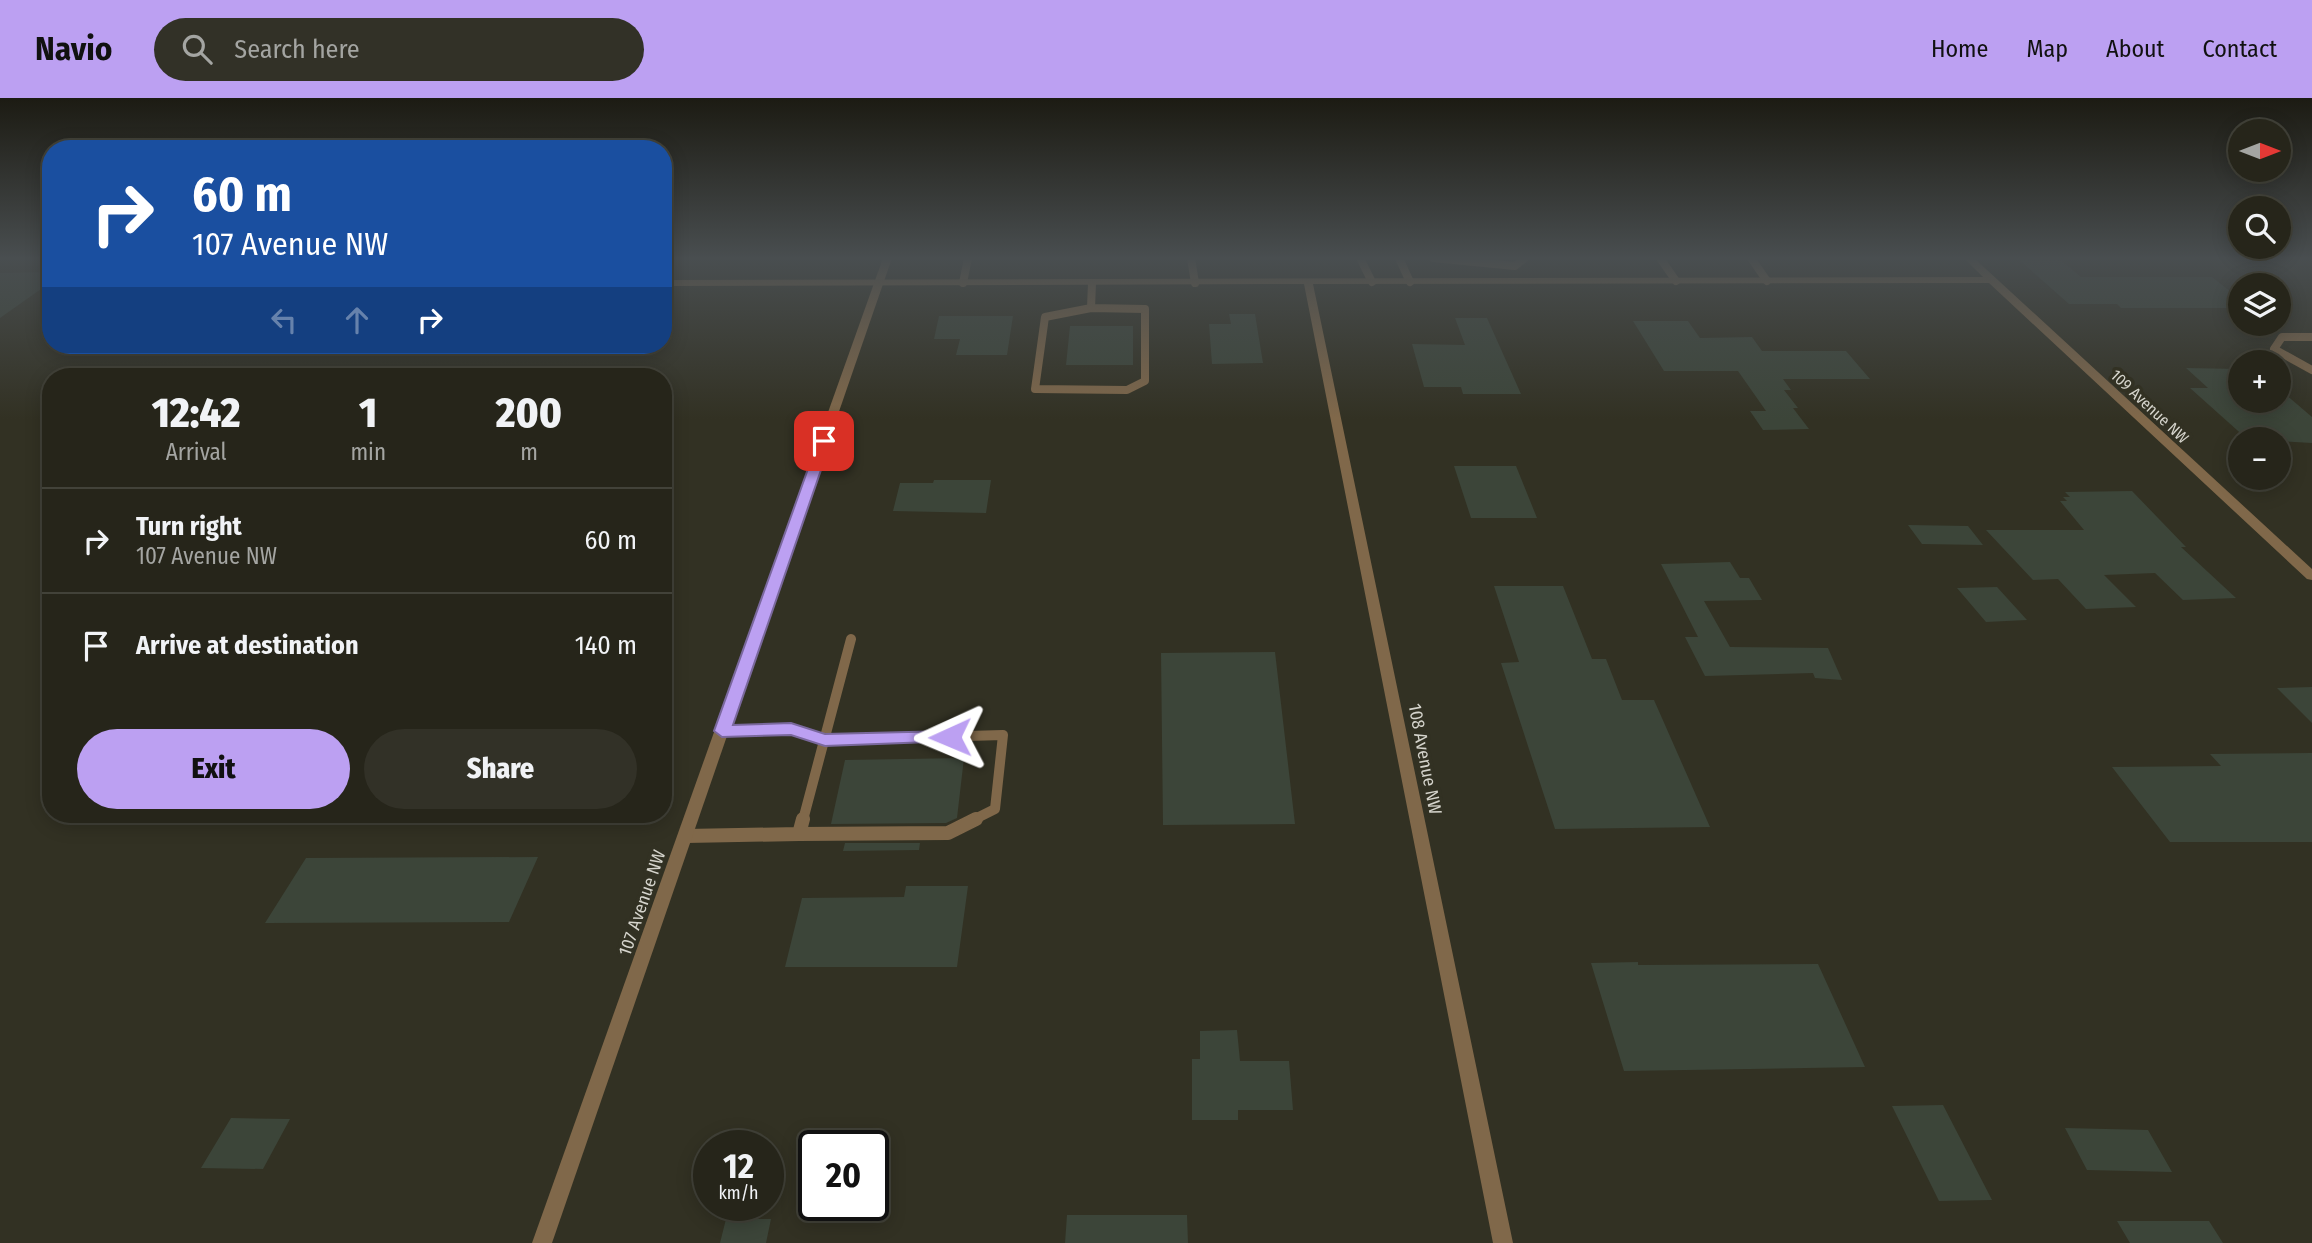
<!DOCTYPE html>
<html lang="en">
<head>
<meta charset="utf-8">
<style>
	body { margin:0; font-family:"Fira Sans Condensed",sans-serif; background:#323127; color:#f1f3f6; height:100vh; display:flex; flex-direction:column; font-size:26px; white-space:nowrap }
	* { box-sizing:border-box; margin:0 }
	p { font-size:23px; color:#a4a5a2 }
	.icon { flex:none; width:38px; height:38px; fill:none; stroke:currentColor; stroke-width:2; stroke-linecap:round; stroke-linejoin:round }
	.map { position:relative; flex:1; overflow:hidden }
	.details { position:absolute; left:42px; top:270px; width:630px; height:455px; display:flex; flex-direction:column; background:#26251a; border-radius:28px; box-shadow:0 4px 18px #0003,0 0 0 2px #424239 }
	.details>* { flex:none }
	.top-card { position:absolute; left:42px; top:42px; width:630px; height:214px; border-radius:28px; box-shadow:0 4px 18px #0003,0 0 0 2px #424239; background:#1a4fa0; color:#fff; overflow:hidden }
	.needle { width:46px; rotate:90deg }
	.tools { position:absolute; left:2228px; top:21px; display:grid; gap:14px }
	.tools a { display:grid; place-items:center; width:63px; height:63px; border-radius:50%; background:#26251a; box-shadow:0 4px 18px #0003,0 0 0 2px #424239; font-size:35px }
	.speed { position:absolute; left:693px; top:1032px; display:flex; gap:14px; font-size:35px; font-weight:700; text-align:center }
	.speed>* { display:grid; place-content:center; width:91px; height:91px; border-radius:50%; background:#26251a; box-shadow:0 4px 18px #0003,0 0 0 2px #424239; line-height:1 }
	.speed small { font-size:18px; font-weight:400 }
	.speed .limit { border:4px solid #111; border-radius:10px; background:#fff; color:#111 }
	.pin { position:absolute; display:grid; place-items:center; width:60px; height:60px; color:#fff; margin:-30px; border-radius:14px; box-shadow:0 4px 10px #0006 }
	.me { position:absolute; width:77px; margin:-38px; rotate:269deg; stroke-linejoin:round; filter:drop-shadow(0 0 5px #0008) }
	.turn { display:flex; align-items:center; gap:24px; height:147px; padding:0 35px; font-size:32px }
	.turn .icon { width:91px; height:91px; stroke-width:2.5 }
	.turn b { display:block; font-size:49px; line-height:60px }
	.lanes { display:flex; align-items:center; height:66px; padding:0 35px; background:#0003; justify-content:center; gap:35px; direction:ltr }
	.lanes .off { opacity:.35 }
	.eta { display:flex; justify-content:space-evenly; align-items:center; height:119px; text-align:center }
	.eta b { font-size:42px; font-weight:800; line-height:49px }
	.cta { display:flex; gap:14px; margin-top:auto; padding:14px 35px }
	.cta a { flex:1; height:80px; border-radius:42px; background:#bca0f2; color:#111; font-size:28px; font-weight:800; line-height:80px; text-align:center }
	.cta a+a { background:#323127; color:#f1f3f6 }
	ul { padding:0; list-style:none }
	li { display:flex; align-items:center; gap:21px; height:105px; padding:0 35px; border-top:2px solid #424239 }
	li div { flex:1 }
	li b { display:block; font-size:26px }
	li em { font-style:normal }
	header { display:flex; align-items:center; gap:42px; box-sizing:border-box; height:98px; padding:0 35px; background:#bca0f2; color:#111 }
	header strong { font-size:33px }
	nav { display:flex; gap:38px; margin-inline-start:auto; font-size:24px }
	.search { width:490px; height:63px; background:#323127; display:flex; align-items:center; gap:18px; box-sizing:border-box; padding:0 24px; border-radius:38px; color:#a4a5a2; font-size:26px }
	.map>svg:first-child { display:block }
</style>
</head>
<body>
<header>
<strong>Navio</strong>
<div class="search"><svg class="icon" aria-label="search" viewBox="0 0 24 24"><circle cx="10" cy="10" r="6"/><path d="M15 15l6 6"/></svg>Search here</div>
<nav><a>Home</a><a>Map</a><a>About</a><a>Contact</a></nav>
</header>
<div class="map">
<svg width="2312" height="1145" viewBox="0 0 2312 1145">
	<rect width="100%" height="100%" fill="#323123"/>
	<!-- building -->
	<path fill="#3c4539" d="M2017,160H2058L2081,179H2212L2240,201V210H2121L2117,206H2069Z
		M51,174V184L0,220V175Z
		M1229,216H1255L1263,265L1212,266L1209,226H1231Z
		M939,218H1013L1007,257H956L960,241H934Z
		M1455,220H1487L1521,296H1463L1461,289H1424L1412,246L1465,247Z
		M1633,223H1688L1700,240L1752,239L1762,253H1846L1870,281H1783L1791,292H1784L1798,310H1793L1809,331L1763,332L1750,313H1766L1738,273H1664Z
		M1070,228H1133V267H1066Z
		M2186,270L2240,271V303H2278V290L2312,319V345L2247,341L2190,290H2208Z
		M1454,368H1516L1537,420H1471Z
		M934,382H991L986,415L893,413L900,385H933Z
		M2132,393L2186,449H2181L2236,500L2183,502L2155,475L2104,477L2136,509L2086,511L2058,481L2033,482L1986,432H2084L2060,403H2067L2063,399H2070L2065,394Z
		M1908,427L1968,428L1983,447L1922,446Z
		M1730,464L1740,480H1749L1762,502L1704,503L1730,549L1828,550L1842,582L1815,580L1813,575L1705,578L1685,539H1698L1661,466Z
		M1494,488H1563L1592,561H1606L1622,602H1654L1710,729L1555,731L1501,565L1519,564Z
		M1997,489L2027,522L1986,524L1957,490Z
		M1275,554L1295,726L1163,727L1161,555Z
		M2312,589V625L2277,590Z
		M2312,655V744H2170L2112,669L2221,668L2210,656Z
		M964,660L957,720L946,725L831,726L845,662Z
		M845,745H920L919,752L843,753Z
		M538,759L509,824L265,825L306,760Z
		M906,788H968L957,869H785L802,800L904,799Z
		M1638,864V867L1818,866L1865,969L1624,973L1591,865Z
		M1237,932L1240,963H1289L1293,1012H1238V1022H1192V961H1200V933Z
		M1943,1007L1992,1102L1939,1103L1892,1008Z
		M231,1020L290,1021L263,1071L201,1070Z
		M2065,1030L2148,1032L2172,1074L2087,1072Z
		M1067,1117H1187L1188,1145H1065Z
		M726,1121H771L766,1145H720Z
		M2117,1123H2209L2223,1145H2130Z"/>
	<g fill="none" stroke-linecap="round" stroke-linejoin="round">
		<!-- service-far2 -->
		<path stroke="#80684a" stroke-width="8" d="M1191,160L1195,185
			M1360,160L1372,184
			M1399,160L1410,184
			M1433,160L1515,168L1525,160
			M1660,160L1676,183
			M1751,160L1767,183
			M963,185L968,160
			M1091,210L1145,211V283L1127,292L1035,291L1045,219Z
			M1091,210L1092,185
			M2312,239H2282L2274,251L2312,272"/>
		<!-- service-far1 -->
		<path stroke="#80684a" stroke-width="10" d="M722,633L791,631L825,642L1003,637L995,711L973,722
			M803,722L851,541"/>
		<!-- service -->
		<path stroke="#80684a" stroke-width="14" d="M799,736L948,735L976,721
			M686,738L799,736L803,721"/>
		<!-- minor -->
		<path fill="#80684a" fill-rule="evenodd" d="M1964,160H1974L2312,471V482L2307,481L1989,185L1313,186L1513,1145H1493L1304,186L663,188V182L1983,179Z
			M408,247H418L410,253L405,250Z"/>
		<!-- tertiary -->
		<path fill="#80684a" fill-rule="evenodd" d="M883,160H892L552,1145H532Z"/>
	</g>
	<!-- sky -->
	<linearGradient id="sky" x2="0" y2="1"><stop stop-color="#1c1b13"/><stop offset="0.5" stop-color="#494e50"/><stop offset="1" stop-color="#494e50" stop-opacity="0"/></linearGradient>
	<rect width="2312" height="321" fill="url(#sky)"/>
	<!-- route -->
	<path fill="#bca0f2" stroke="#7a689d" stroke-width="2" d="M824,340L831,343L733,627L791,625L825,636L950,633L956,634L958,639L956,643L825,648L791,637L722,639L714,633L818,343Z"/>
	<g text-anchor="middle" stroke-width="7" stroke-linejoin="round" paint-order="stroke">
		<!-- far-street labels -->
		<g font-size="16" fill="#d5d4cc" stroke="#323123">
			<text transform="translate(2150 308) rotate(43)" y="6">109 Avenue NW</text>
		</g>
		<!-- street labels -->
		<g font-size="18" fill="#d5d4cc" stroke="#323123">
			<text transform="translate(1425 661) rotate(79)" y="6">108 Avenue NW</text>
			<text transform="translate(642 805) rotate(-71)" y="6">107 Avenue NW</text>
		</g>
	</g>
</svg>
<div class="tools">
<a><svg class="needle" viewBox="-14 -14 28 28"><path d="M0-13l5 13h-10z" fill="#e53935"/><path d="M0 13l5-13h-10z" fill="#a4a5a2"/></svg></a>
<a><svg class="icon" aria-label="search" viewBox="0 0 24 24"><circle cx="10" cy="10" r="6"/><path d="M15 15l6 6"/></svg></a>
<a><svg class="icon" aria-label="layers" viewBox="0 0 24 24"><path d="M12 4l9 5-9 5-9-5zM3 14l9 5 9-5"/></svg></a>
<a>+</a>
<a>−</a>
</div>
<div class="speed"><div>12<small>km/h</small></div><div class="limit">20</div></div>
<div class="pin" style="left:824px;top:343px;background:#d93025"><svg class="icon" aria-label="arrive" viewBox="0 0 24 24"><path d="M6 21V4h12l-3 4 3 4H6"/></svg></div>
<svg class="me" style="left:950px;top:639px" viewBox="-20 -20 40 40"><path d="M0-17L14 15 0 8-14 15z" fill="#bca0f2" stroke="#fff" stroke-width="4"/></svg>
<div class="top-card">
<div class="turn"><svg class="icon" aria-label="right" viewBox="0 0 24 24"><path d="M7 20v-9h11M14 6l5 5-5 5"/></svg><div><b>60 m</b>107 Avenue NW</div></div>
<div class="lanes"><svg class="icon off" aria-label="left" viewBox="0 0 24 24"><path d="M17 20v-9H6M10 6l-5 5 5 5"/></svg><svg class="icon off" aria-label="ahead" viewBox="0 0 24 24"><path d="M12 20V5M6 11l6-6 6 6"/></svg><svg class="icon" aria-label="right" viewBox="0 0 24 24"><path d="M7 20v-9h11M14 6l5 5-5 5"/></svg></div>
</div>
<section class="details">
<div class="eta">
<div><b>12:42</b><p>Arrival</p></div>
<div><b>1</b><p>min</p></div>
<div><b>200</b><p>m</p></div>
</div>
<ul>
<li><svg class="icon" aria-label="right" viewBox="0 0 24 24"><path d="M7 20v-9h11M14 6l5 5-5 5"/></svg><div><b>Turn right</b><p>107 Avenue NW</p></div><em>60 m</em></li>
<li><svg class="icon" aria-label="arrive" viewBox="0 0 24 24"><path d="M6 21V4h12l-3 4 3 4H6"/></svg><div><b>Arrive at destination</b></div><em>140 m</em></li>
</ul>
<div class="cta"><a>Exit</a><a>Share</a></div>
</section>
</div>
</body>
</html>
